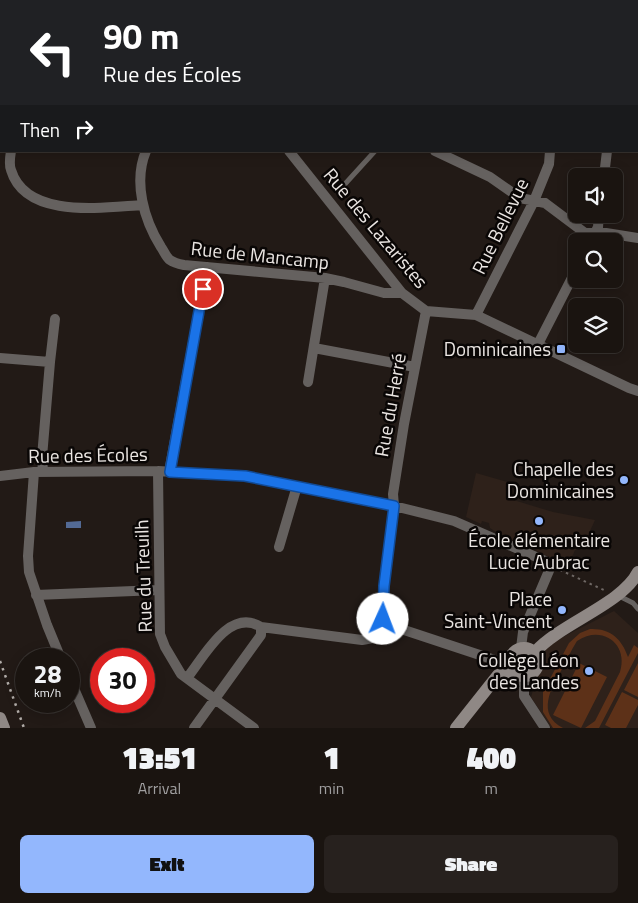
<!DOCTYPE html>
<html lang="en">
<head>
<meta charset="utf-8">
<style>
	body { margin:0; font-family:"Titillium Web",sans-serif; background:#27211e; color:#f1f3f6; height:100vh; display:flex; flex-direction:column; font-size:19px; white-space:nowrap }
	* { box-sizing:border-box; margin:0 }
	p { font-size:16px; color:#9f9e9f }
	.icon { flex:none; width:28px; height:28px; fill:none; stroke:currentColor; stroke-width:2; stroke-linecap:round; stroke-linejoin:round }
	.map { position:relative; height:728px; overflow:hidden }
	.side { display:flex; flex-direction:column; background:#1a1410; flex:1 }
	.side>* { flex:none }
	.banner { position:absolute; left:0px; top:0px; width:639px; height:152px; box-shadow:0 2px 12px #0003,0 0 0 1px #383330; background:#202124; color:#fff; overflow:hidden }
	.tools { position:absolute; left:568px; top:168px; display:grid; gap:10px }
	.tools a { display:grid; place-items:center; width:55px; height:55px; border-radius:8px; background:#1a1410; box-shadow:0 2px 12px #0003,0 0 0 1px #383330; font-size:25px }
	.speed { position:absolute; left:15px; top:648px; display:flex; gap:10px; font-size:25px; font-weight:700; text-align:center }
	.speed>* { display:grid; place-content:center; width:65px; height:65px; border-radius:50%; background:#1a1410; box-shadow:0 2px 12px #0003,0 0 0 1px #383330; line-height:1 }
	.speed small { font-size:12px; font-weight:400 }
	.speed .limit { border:8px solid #d22; background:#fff; color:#111 }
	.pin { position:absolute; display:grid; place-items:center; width:42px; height:42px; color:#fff; margin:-21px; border:2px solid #fff; border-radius:50%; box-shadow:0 1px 5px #0007 }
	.me { position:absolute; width:55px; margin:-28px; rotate:2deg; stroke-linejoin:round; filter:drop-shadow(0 0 4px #0008) }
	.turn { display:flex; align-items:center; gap:18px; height:105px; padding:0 20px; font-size:22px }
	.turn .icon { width:65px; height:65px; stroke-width:2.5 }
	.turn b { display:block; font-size:35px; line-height:42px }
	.then { display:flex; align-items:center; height:48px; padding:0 20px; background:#0003; gap:10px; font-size:19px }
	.eta { display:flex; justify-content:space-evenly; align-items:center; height:85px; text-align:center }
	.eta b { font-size:30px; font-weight:800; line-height:35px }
	.button { display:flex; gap:10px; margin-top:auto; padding:10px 20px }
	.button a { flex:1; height:58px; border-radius:8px; background:#93b7fd; color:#111; font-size:20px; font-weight:800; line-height:58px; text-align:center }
	.button a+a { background:#27211e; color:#f1f3f6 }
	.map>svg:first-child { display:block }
</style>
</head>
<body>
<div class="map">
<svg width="638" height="728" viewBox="0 0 638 728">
	<rect width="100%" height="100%" fill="#221a16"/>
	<!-- built -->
	<path fill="#2e211a" d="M476,473L514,484L510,499L553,512L595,520L585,542L575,550L572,557L577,560L573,568L496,532L490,528L489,523L482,521L481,524L466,517Z
		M614,611L638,633V728H551L531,697L547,645Z"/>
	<!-- green -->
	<path fill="#5d3118" d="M590,629C610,628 622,639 628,657L634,645L638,648V653L599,728H585L595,721L620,672C629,644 602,624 577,641C571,650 567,660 562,669C551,688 536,714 563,728H553L543,712V692L569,643L580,633Z
		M579,663L607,677L581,728L553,715Z
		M638,663V697L624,690Z
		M622,692L638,700V705L626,728H611L605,725Z"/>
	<!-- water -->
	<path fill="#536a95" d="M81,521V528H66V522Z"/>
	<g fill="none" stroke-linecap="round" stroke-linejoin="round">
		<!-- path -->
		<path stroke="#6e6764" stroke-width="2" stroke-dasharray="2.5 4" stroke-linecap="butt" d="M178,0L179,1
			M560,570L606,591"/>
		<!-- lane -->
		<path stroke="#65615f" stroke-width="5" d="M266,0L267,1
			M345,184L375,151
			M619,596L633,603L638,609"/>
		<!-- street -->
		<path stroke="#65615f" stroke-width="10" d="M162,0L163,1
			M600,0L601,1
			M638,20V19
			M11,151C10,157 9,165 11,170C26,220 105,207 143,205
			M146,151C133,182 144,220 161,247C164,251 166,257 170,260C174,263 179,264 184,265L325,278L344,282L384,293H402
			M289,151L402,293L426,311L476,315L629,388L638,391
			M435,151L490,177L520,198L545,203L585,233H606L638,238
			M604,176L607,151
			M591,241L598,227L599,214
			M426,311L404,424L393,494L394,506L384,586L383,619L386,623L392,626L510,665
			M476,315L534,201L549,164L550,151
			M538,344L576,270
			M314,348L415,367
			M0,358L50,362
			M308,382L325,278
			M158,471L160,634L165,647L181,674L254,728
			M34,472L28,556L29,572L47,625L61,659
			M43,472L42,457L50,362L55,319
			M169,472L207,267
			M0,476L34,472L158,471L245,476L394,506L454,521L550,563L551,566L523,632L521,648
			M279,547L297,486
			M36,595L158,590
			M69,677L91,728
			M524,677V696L545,728
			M187,678C204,657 229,607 261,627L362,640L373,638L386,623
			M194,728L261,635V627"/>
		<!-- secondary -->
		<path stroke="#8f8885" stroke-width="12" d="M510 662a14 14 0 1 1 28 0a14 14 0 1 1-28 0Z
			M535,652C561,623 622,604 638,572
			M0,718L4,728
			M456,728L498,675L513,671"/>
		<!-- rail -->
		<path stroke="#b2ada9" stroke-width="2.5" stroke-dasharray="2.5 5" stroke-linecap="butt" d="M0,661L24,728"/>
	</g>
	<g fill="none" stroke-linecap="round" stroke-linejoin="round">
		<defs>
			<path id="route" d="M203,289L170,472L245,476L394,506L384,586L383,619"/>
		</defs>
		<!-- route casing -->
		<use href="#route" stroke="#114b97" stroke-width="12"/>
		<!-- route -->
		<use href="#route" stroke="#1a73e8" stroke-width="9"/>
	</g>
	<!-- markers -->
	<g fill="#93b7fd" stroke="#090605" stroke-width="2">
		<rect x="556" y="344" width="10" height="10" rx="2.5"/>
		<circle cx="624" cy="480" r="5"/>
		<circle cx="539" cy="521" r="5"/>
		<circle cx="562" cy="610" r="5"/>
		<circle cx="589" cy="671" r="5"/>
	</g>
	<g text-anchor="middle" stroke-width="5" stroke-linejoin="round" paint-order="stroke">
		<!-- street labels -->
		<g font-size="19" fill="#eae5e2" stroke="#090605">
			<text transform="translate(500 226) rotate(-64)" y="7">Rue Bellevue</text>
			<text transform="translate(376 228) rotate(50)" y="7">Rue des Lazaristes</text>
			<text transform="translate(260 255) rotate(6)" y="7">Rue de Mancamp</text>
			<text transform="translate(390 405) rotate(-80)" y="7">Rue du Herré</text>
			<text transform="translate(88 455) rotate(-1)" y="7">Rue des Écoles</text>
			<text transform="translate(143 576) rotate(-92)" y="7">Rue du Treuilh</text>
		</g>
		<!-- poi labels -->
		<g font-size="19" fill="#eae5e2" stroke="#090605" text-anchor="end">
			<text x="551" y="356">Dominicaines</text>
			<text x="614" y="476">Chapelle des<tspan x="614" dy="22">Dominicaines</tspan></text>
			<text x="539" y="547" text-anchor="middle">École élémentaire<tspan x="539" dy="22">Lucie Aubrac</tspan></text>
			<text x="552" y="606">Place<tspan x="552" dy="22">Saint-Vincent</tspan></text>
			<text x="579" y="667">Collège Léon<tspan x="579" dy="22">des Landes</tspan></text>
		</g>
	</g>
</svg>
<div class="tools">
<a><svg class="icon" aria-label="sound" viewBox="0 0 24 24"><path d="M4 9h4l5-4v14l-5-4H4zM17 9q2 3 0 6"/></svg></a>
<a><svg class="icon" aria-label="search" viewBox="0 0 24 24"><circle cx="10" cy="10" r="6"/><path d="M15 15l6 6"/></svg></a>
<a><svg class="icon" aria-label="layers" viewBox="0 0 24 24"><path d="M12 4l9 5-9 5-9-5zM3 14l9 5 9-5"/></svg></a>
</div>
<div class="speed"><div>28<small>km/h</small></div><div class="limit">30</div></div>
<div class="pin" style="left:203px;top:289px;background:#d93025"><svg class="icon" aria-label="arrive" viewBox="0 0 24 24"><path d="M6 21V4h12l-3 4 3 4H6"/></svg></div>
<svg class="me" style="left:383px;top:619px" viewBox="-20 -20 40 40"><circle r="19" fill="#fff"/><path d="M0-13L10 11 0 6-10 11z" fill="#1a73e8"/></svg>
<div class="banner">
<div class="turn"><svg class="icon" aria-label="left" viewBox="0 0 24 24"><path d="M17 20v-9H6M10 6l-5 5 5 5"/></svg><div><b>90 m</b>Rue des Écoles</div></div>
<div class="then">Then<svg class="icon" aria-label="right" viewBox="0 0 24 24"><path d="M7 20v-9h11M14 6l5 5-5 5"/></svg></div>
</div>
</div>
<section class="side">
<div class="eta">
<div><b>13:51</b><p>Arrival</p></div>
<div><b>1</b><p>min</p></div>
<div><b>400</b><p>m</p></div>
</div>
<div class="button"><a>Exit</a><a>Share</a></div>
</section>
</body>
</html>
